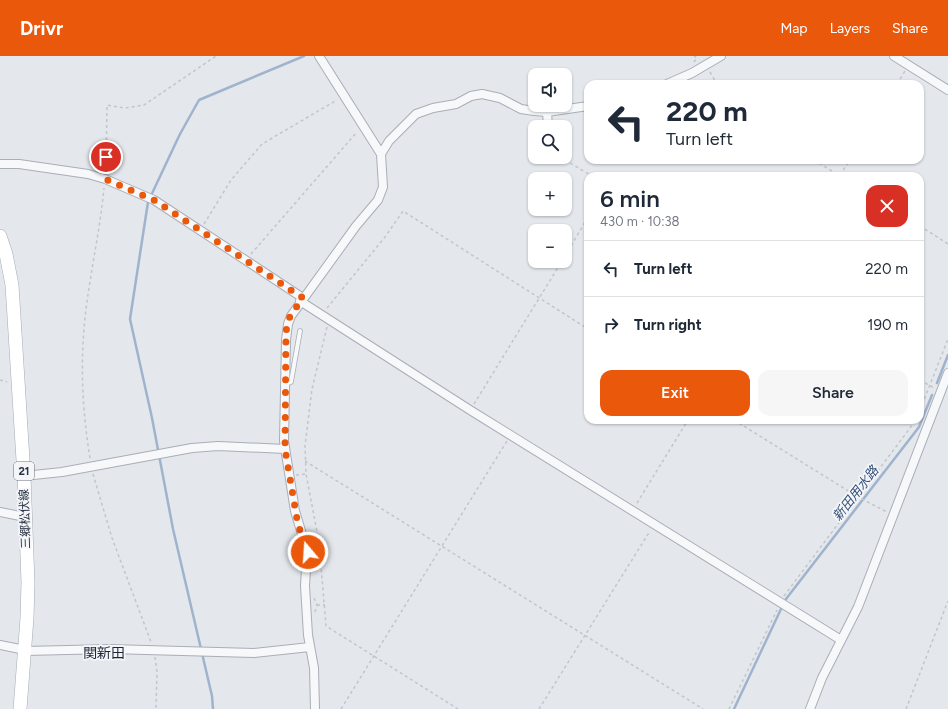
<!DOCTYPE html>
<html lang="en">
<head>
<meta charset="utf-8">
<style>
	body { margin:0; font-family:Figtree,"Noto Sans JP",sans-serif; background:#f6f6f7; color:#1f2937; height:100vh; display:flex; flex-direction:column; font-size:15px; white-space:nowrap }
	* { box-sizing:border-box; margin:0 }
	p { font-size:13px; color:#747a83 }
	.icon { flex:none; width:22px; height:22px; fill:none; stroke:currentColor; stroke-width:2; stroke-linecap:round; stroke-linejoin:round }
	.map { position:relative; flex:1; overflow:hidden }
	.side { position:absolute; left:584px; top:116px; width:340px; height:252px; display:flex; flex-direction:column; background:#fff; border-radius:12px; box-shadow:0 1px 3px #0004 }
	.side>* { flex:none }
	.hud { position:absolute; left:584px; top:24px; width:340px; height:84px; border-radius:12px; box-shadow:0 1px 3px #0004; background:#fff; color:#1f2937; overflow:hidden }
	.tools { position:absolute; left:528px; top:12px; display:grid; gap:8px }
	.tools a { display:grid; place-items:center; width:44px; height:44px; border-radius:8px; background:#fff; box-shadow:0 1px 3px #0004; font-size:20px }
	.pin { position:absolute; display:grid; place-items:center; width:34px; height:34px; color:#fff; margin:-17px; border:2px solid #fff; border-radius:50%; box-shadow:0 1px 4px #0007 }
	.me { position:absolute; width:44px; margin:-22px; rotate:342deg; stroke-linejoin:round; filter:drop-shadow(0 0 3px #0008) }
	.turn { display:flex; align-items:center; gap:14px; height:84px; padding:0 16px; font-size:18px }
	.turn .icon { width:52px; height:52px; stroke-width:2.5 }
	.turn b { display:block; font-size:28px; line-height:34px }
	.round { display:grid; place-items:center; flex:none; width:42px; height:42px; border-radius:12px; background:#f6f6f7 }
	.headline { display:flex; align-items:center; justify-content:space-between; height:68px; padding:0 16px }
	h1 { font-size:24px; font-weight:600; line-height:30px }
	.action { display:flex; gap:8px; margin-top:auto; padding:8px 16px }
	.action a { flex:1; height:46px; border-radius:12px; background:#ea580c; color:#fff; font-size:16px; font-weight:600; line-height:46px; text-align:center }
	.action a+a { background:#f6f6f7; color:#1f2937 }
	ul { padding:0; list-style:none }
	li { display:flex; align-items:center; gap:12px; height:56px; padding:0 16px; border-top:1px solid #e0e1e3 }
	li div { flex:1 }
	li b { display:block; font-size:15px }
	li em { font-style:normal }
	header { display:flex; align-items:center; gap:24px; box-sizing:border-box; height:56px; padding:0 20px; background:#ea580c; color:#fff }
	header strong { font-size:19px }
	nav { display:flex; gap:22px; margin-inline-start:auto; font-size:14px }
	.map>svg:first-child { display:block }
</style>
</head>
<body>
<header>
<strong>Drivr</strong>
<nav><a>Map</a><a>Layers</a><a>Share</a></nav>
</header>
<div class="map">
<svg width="948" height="653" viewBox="0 0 948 653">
	<rect width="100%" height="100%" fill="#e4e7ec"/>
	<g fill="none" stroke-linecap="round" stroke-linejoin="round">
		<!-- stream -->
		<path stroke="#9fb4cc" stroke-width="2.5" d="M937,327L948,299
			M786,543L919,371L932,339
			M213,653L212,640L173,473L152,362L130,263L148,146L180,78L199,44L304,0
			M734,653L781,553"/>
		<defs>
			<path id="lane" d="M286,328L291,326L300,275"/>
			<path id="street" d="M319,0L381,98
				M894,0L948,34
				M667,28L692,17L721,0
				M547,56L548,71
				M0,108H19L88,118L105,123L154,144L303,242
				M300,245L470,354L841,584
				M24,420L62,416L192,392L218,390L285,393
				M0,456L25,461
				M0,589L25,594
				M25,595L110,593L254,597L310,591
				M315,653L314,612L308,579L305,530L307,495L295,455L284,385L286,284L288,268L291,260L356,170L378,144L383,131L381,98L389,85L416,58L433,52L456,48L471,40L482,38L500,42L521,53L534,55L547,56L588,50
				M810,653L822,622L858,551L948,317"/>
			<path id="primary" d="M0,180L6,198L12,229L24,420L28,527L27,562L20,653"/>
		</defs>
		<!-- lane casing -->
		<use href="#lane" stroke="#a9aeb7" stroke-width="5.5"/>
		<!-- street casing -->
		<use href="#street" stroke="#a9aeb7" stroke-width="10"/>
		<!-- primary casing -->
		<use href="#primary" stroke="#a3abb8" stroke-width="14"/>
		<!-- path -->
		<path stroke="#c2c5cb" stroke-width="1.5" stroke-dasharray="3 3" stroke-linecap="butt" d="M694,6L697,2L694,0
			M710,16L717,28
			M897,28L905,15
			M560,101L592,120
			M814,104L840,120
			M106,114L107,49L125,52L144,49L216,0
			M840,119L850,104
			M204,168L231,124L262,88L337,44
			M920,170L948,188
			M251,198L357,76
			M565,200L588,161
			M327,252L385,181L403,155L588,273
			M327,271L312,333L305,390L306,418L319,486L326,570L458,653
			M0,324L7,326
			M920,324L934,332
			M474,348L562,205
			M920,354L948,283
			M734,364L858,441L887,456
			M90,402C84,365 81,327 83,289C85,237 99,185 104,132
			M305,405L703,653
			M93,418L112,482L151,586
			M296,419L306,418
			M637,447L688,364
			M784,540L916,364
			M314,542L317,549L315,556
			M317,549H325
			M155,601L157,616L156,653
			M341,653L507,385
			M539,653L650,475
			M729,653L777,554
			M906,653L948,545"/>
		<!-- lane -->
		<use href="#lane" stroke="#f7f8fa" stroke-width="4"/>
		<!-- street -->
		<use href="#street" stroke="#f7f8fa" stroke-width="8"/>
		<!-- primary -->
		<use href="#primary" stroke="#fff" stroke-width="13"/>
	</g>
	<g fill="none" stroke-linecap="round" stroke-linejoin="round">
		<!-- route -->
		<path stroke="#ea580c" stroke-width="7" stroke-dasharray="0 12.6" d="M106,101L105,123L154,144L303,242L290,260L286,275L285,393L298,469L308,496"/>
	</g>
	<g text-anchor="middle" stroke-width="3.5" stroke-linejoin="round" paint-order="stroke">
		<!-- shield labels -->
		<rect fill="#f4f6f9" stroke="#676e7b" stroke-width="1" x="14" y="406" width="20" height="18" rx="3"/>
		<g font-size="11" font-weight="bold" fill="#2b3445">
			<text x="24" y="419">21</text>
		</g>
		<!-- street labels -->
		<g font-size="12" fill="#2b3445" stroke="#f4f6f9">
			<text transform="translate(25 463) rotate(-92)" y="4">三郷松伏線</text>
		</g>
		<!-- water labels -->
		<g font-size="13" font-style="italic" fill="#34527a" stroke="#f4f6f9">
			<text transform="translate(855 437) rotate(-52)" y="5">新田用水路</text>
		</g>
		<!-- quarter labels -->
		<g font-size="14" fill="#1d2536" stroke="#f4f6f9">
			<text x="104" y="602">関新田</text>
		</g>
	</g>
</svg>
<div class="tools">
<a><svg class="icon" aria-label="sound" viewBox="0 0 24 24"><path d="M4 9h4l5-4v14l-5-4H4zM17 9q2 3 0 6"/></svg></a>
<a><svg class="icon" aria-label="search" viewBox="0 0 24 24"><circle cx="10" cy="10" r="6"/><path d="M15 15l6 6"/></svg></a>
<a>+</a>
<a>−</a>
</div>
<div class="pin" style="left:106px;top:101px;background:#d93025"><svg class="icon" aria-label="arrive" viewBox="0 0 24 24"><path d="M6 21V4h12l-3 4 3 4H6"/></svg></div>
<svg class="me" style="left:308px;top:496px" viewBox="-20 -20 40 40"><circle r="17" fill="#ea580c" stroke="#fff" stroke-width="3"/><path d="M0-11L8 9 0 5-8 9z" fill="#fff"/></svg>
<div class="hud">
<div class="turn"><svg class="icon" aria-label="left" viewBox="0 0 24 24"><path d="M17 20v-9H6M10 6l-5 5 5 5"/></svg><div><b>220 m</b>Turn left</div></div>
</div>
<section class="side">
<div class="headline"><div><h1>6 min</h1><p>430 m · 10:38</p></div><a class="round" style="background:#d93025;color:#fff"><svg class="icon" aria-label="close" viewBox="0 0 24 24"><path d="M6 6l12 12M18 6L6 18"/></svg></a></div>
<ul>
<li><svg class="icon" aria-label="left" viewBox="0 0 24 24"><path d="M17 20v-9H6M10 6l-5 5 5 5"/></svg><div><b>Turn left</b></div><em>220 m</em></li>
<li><svg class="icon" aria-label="right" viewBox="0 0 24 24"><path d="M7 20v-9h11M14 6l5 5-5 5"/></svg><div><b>Turn right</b></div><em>190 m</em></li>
</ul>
<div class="action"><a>Exit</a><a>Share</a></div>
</section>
</div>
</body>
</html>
